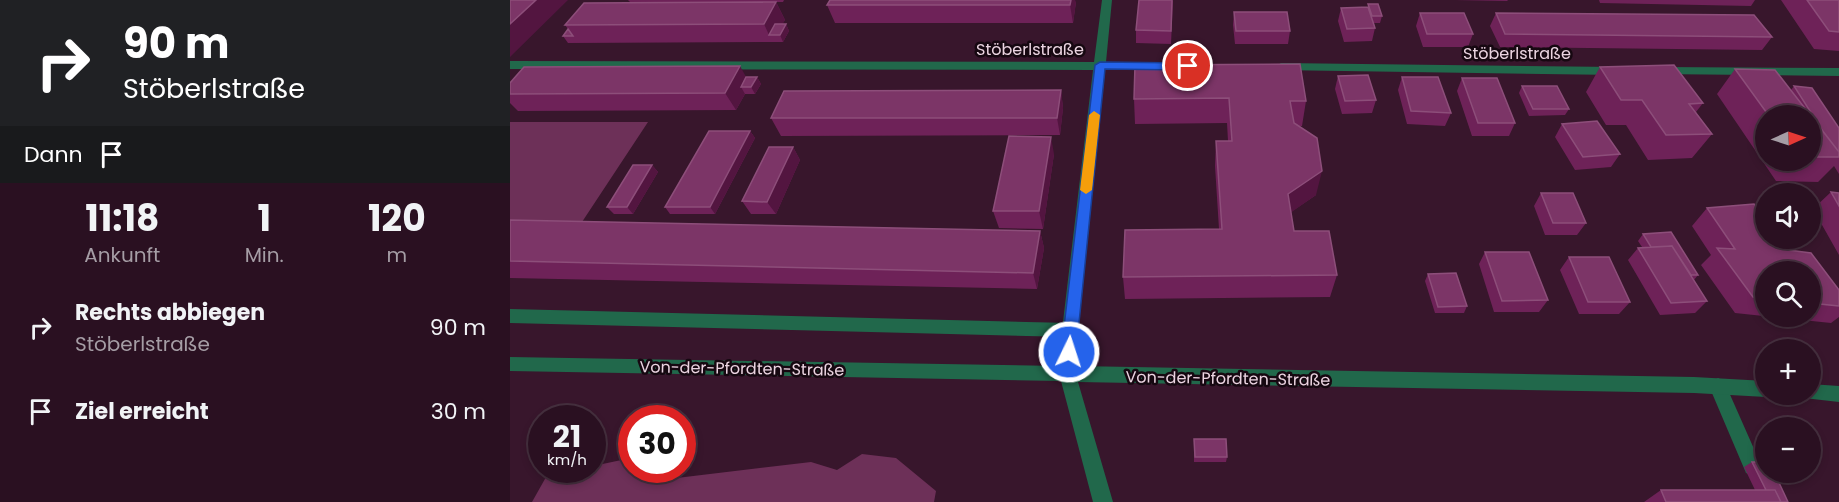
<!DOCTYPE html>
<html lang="de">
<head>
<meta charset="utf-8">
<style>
	body { margin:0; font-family:Poppins,sans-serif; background:#32192a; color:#f1f3f6; height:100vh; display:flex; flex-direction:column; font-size:22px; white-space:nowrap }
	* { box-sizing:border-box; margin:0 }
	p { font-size:20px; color:#a59da5 }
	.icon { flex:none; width:33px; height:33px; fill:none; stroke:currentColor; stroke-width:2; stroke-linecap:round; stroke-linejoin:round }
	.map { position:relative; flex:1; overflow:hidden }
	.details { display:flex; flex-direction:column; background:#2a1021; width:510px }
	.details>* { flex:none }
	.hud { background:#202124; color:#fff; overflow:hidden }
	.needle { width:39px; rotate:87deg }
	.fabs { position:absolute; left:1245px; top:105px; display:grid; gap:12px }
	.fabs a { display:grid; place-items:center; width:66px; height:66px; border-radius:50%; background:#2a1021; box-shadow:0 3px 9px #0003,0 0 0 2px #46303f; font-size:30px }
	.speed { position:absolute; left:18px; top:405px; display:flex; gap:12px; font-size:30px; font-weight:700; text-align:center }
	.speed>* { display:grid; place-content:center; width:78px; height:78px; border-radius:50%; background:#2a1021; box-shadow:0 3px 9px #0003,0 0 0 2px #46303f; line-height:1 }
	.speed small { font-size:15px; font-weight:400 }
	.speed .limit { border:9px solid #d22; background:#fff; color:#111 }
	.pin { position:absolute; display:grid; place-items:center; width:51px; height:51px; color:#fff; margin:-26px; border:3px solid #fff; border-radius:50%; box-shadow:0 2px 6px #0007 }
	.me { position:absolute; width:66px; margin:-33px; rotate:4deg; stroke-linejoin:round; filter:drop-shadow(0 0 4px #0008) }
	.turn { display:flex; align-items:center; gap:21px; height:126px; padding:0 24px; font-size:27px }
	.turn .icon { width:78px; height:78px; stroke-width:2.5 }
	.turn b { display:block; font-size:42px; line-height:51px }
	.then { display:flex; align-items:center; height:57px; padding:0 24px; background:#0003; gap:12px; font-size:22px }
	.eta { display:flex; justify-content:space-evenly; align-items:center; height:102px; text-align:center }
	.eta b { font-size:36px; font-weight:700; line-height:42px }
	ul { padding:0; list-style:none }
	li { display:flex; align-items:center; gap:18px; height:84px; padding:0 24px }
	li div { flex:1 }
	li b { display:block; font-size:22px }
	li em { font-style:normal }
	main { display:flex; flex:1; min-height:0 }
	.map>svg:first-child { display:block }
</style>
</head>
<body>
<main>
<section class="details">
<div class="hud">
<div class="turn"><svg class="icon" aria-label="right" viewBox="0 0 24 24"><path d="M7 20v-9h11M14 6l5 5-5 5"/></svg><div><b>90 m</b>Stöberlstraße</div></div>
<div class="then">Dann<svg class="icon" aria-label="arrive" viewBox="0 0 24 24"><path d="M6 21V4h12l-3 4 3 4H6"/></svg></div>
</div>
<div class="eta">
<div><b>11:18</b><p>Ankunft</p></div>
<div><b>1</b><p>Min.</p></div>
<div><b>120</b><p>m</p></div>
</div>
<ul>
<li><svg class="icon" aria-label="right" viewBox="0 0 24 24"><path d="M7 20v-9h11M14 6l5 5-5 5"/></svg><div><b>Rechts abbiegen</b><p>Stöberlstraße</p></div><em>90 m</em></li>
<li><svg class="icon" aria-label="arrive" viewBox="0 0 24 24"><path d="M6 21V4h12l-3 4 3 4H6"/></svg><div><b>Ziel erreicht</b></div><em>30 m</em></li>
</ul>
</section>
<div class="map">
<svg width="1329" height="502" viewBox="0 0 1329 502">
	<rect width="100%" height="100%" fill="#38162c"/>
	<!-- green -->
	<path fill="#6d3058" d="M0,122H138L72,222H0Z
		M352,454L386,458L426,491L424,502H22L40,470H82L83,466L121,458L122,470H138L150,480L301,462L327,470Z"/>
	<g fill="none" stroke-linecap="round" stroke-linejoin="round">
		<!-- service -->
		<path fill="#21684b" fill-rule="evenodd" d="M0,309L560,323L566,325L568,330L566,335L560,337L0,323Z
			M1208,378L1214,381L1252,467L1250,473L1243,476L1236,473L1199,386L1202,381Z"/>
		<!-- minor -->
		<path fill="#21684b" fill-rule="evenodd" d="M592,0H602L596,62H645L651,66L645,70H595L568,330L567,366L1184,377L1256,381V394L1262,395L1256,397L1184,393L568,382L603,502H583L551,381L0,371V357L550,366L552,330L583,70L0,69V61L584,62Z
			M771,63L1107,67L1113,71L1107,75L767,70L765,67Z
			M1149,67L1329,68V76L1145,74L1143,71Z
			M1300,384L1329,386V402L1294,398L1293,394H1300Z"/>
	</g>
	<!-- wall -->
	<path fill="#6e2258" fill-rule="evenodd" d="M118,0H274L273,2H266L275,20L272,24H276L279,31L273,42L58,43L53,36L58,29L55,25L120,2Z
		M663,0L661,44L626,43V30Z
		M945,0H998L997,1Z
		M1089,0H1245L1241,6L1090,3Z
		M1271,0H1329V51L1304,49Z
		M566,2L563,23H325L317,5Z
		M858,4L872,16L870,23H864L865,28L862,41L834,42L828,21L831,8L858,7Z
		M724,12L780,31L778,44H725L723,25Z
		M910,13L963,34L958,47H913L906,26Z
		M986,13L1262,37L1252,50L990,47L980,26Z
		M625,65L796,101L792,126H789L806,195L781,212L784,231L827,275L820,297L615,299L613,277L709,229L705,166L706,141H718L717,123L625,124L624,99Z
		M1090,67L1193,103L1186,112L1202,134L1182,158L1138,160L1116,125H1096L1076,92Z
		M1225,69L1281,90L1284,86L1329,128V174L1324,166L1308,182L1266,181L1207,94ZM1256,116H1300V160H1256Z
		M828,76L866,100L862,113L832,114L825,89Z
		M236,77H247L251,84L245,94H235L226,110L8,111L0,103V83Z
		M892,77L941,113L935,126L897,124L888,90Z
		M952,78L1005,123L999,136H962L947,91Z
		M1012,86L1059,109L1055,115L1019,116L1009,93Z
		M551,90L553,108L550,135L271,136L261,118Z
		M1052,124L1110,154L1101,167L1065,170L1045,137Z
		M240,131L245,138L205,214H160L155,207Z
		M283,147L290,160L266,214H241L232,201Z
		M544,154L533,229L489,228L483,211Z
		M142,165L148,172L123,214H104L97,207Z
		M1321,192L1329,193V255L1303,209Z
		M1031,193L1076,223L1067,235H1035L1024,206Z
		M1197,208L1278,250L1329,290V317L1321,323L1225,313L1191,265L1201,255L1182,226ZM1256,272H1300V316H1256Z
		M0,220L530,231L534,248L527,289L0,278Z
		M1133,234L1188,275L1184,280L1197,301L1185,313L1150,315L1118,260L1128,248L1132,247L1128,241Z
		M975,252L1038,300L1029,312H984L969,264Z
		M1059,257L1120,302L1109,314H1069L1050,270Z
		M918,274L957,306L954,313H925L915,281Z
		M684,439L717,457L716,462H684Z
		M1242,462L1278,502H1134L1151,490H1245L1234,467Z"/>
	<!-- shaded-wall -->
	<path fill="#531540" d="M26,0H58L0,57V24Z
		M561,0H565L566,2L563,23L560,5Z
		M266,2L275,20L267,35H259L254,24Z
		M276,24L279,31L273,42L270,35Z
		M230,66L240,84L231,87L235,94L226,110L215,93Z
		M247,77L251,84L245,94L241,87Z
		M551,90L553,108L550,135L547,118Z
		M240,131L245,138L205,214L200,207Z
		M541,137L544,154L533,229L529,211Z
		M283,147L290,160L266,214L257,202Z
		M142,165L148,172L123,214L117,207Z
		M812,171L806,195L773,218L778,194Z
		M530,231L534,248L527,289L523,273Z"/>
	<!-- building -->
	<path fill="#7c3567" stroke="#8d4e7a" stroke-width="1.5" d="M0,0H26L0,24Z
		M320,0H561L560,5H317Z
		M629,0H662L661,31L626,30Z
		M1297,0H1329V32L1319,31Z
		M266,2L254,24L55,25L74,3Z
		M858,4H868L872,16H862Z
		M858,7L865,28L837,29L831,8Z
		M724,12H777L780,31H726Z
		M910,13H954L963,34H917Z
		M986,13L1244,15L1262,37L995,34Z
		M265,24H276L270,35H259Z
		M58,29L63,36H53Z
		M790,64L796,101H780L784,123L807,138L812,171L778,194L784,231H819L827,275L613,277L615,230L712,229L706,141H722L719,98L624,99L625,65Z
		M1164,65L1193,103L1179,104L1202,134L1156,135L1132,100H1111L1090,67Z
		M230,66L215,93L0,94V83L14,67Z
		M1225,69L1265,70L1329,152V157H1300V116H1259Z
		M858,75L866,100L835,101L828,76Z
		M236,77H247L241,87H231Z
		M892,77H928L941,113L901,111Z
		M952,78H987L1005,123H968Z
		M1012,86H1047L1059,109H1023Z
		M1284,86L1302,88L1329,128V152L1312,130Z
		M551,90L547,118H261L274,91Z
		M1087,121L1110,154L1073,157L1052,124Z
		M199,131H240L200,207H155Z
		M499,136L541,137L529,211H483Z
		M259,147H283L257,202L232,201Z
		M123,165H142L117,207H97Z
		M1321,192L1329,193V206Z
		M1031,193H1063L1076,223H1043Z
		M1244,204L1256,220V238H1270L1278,250L1301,253L1329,290V306L1300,303V272H1256V299L1243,297L1207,248L1225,249L1197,208Z
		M0,220L530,231L523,273L0,261Z
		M1161,232L1188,275H1181L1162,246L1141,247L1133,234Z
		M1162,246L1197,301L1161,303L1128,248Z
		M975,252H1019L1038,300L992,301Z
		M1059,257H1099L1120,302H1078Z
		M946,273L957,306L928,307L918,274Z
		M684,439H716L717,457H685Z
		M1242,462H1256V472H1264L1278,502H1271L1265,490H1256Z
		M1151,490H1265L1271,502H1156Z"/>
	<!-- route -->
	<path fill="#2563eb" stroke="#184099" stroke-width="1.5" d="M590,62L678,63L684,66L678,70L595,69L566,352L564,357L559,359L554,357L551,352L585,65Z"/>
	<!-- slow -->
	<path fill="#f59e0b" d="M584,111L590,115L582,190L576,194L570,190L579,115Z"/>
	<g text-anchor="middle" stroke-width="5" stroke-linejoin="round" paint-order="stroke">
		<!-- street labels -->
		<g font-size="16" fill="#ebd4e1" stroke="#160811">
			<text x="520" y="55">Stöberlstraße</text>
			<text x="1007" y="59">Stöberlstraße</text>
			<text transform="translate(232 368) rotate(1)" y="6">Von-der-Pfordten-Straße</text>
			<text transform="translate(718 378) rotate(1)" y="6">Von-der-Pfordten-Straße</text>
		</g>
	</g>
</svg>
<div class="fabs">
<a><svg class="needle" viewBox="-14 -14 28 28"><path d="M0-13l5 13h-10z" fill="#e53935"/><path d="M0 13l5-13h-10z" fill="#a59da5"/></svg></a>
<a><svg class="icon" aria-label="sound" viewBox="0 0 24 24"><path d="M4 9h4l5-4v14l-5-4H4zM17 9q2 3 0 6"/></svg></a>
<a><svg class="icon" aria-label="search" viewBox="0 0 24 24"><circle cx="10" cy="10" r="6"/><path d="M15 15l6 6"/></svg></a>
<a>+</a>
<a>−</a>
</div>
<div class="speed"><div>21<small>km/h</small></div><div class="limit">30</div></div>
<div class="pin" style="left:678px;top:66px;background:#d93025"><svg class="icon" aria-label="arrive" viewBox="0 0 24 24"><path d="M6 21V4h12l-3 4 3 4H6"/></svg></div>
<svg class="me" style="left:559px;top:352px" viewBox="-20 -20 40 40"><circle r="17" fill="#2563eb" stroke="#fff" stroke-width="3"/><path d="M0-11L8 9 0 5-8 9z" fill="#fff"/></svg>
</div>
</main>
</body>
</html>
